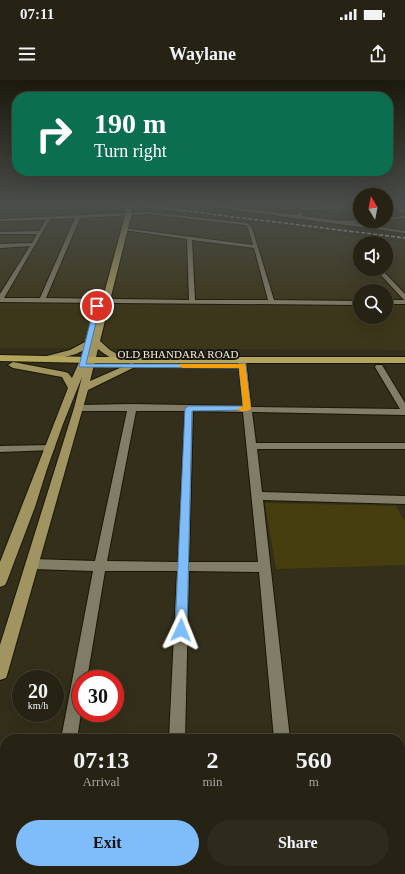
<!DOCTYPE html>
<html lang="en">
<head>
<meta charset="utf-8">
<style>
	body { margin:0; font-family:"Times New Roman",serif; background:#2e2b1d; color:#f1f3f6; height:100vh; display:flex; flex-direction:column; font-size:15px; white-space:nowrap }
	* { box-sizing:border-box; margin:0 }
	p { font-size:13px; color:#a4a4a0 }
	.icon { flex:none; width:22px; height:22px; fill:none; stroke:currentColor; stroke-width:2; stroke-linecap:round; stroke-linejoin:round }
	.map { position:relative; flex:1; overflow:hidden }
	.panel { position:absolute; left:0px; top:654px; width:405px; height:140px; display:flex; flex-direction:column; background:#262314; border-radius:16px 16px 0 0; box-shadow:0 4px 16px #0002,0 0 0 1px #424034 }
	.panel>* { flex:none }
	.hud { position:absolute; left:12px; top:12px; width:381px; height:84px; border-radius:16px; box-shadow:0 4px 16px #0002,0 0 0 1px #424034; background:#0b6e4f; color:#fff; overflow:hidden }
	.needle { width:26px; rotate:350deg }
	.buttons { position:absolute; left:353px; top:108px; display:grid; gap:8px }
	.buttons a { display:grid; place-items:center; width:40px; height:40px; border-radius:50%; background:#262314; box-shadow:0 4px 16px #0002,0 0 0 1px #424034; font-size:20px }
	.speed { position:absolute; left:12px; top:590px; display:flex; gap:8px; font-size:20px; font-weight:700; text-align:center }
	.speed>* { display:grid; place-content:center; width:52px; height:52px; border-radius:50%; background:#262314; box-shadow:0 4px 16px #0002,0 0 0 1px #424034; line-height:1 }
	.speed small { font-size:10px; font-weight:400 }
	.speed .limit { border:6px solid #d22; background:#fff; color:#111 }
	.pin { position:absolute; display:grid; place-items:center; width:34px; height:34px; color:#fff; margin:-17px; border:2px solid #fff; border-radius:50%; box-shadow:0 1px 4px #0007 }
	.me { position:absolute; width:44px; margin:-22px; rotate:2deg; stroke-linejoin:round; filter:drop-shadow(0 0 3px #0008) }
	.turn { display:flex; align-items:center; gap:14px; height:84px; padding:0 16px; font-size:18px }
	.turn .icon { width:52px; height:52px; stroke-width:2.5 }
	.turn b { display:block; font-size:28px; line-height:34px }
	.eta { display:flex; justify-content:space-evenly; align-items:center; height:68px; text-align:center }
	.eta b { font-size:24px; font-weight:800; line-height:28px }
	.primary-button { display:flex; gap:8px; margin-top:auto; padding:8px 16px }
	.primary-button a { flex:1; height:46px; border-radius:24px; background:#7ebdf9; color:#111; font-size:16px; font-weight:800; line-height:46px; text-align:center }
	.primary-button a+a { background:#2e2b1d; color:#f1f3f6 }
	.status { display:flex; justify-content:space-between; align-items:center; height:28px; padding:0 20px; background:#262314; direction:ltr }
	.status svg { height:11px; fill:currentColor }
	header { display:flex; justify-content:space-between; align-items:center; height:52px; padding:0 16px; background:#262314; font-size:18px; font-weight:800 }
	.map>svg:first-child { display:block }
</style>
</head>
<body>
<div class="status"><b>07:11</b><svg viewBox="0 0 49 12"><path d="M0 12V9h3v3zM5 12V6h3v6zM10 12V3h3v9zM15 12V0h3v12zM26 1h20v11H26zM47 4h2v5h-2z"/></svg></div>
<header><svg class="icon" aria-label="menu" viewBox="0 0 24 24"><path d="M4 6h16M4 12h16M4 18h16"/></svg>Waylane<svg class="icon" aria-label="share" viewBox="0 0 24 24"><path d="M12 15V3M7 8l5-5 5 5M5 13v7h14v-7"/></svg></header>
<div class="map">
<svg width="405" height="794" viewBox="0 0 405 794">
	<rect width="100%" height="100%" fill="#332f1a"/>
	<!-- built -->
	<path fill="#3c361a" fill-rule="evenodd" d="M0,124H101L405,163V270L0,268ZM360,163H386V189H360ZM360,211H386V237H360Z
		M186,124H360V141H373L336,144Z"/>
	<!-- green -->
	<path fill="#473e0f" d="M265,423L396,426L405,442V485L276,489Z"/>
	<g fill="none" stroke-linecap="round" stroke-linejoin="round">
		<defs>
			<path id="minor" d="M205,124L297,135L300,131L302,132V136L340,141L360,140L362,142L353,143L374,146L375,141H379V147L405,151V153L207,126Z
				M390,124H395L405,131V134Z
				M360,126V128L300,130L298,129L300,128Z
				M148,132L248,143L252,148L274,220L360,221V225L0,222V214L30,166L0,168V164L32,163L37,154H0V152L39,151L46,140L0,141V139ZM148,134L245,145L248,148L253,165L122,148L124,150L187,159L189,220L46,218L80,138ZM75,138L40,218H4L50,139ZM192,160L254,168L268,220H195Z
				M405,136V138L386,140V138Z
				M380,192H384L405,214V220L403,219L380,194Z
				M386,220H405V224H386Z
				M239,278H245L246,280L251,327L400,329L375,287L376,285H382L405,323V335L252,332L256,363H405V369H257L262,412L405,416V424L263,420L290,659H274L259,492L189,491L185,659H169L177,491H105L87,599H81V633L77,659H61L93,491L33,489L29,487L27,484L29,481L33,479L95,481L127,331H79L75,328L79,325L132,324L243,326L238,280ZM136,331H185L178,482L107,481ZM193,331L243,332L258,482H189Z
				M50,365L53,366L55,368L53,370L0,372V366Z
				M405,679V695L400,696V680Z
				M5,731V749L0,750V732Z
				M288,789H306V794H288Z"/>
			<path id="major" d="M128,125L131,127L132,132L100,261L110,270L128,280L123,283C114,280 105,275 98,269L90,301L129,284L132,283L137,286L88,310L8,592L6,598L0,600V565L74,328L82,297L63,344L47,389L35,427L7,501L5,505L0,507V482L68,308L62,297L13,288L8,285L13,282L65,292L68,293L72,298L81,278H87L90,267L76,274L49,281L46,282L41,279L43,277L70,270L85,262H91L126,132L125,127Z"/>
			<path id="highway" d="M0,275L91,277H405V283H91L0,281Z"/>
		</defs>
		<!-- minor casing -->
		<use href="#minor" stroke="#1b1704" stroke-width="2"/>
		<!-- major casing -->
		<use href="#major" stroke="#1b1704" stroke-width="2"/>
		<!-- highway casing -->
		<use href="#highway" stroke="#1b1704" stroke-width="2"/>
		<!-- minor -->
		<use href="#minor" fill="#817d66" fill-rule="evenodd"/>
		<!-- major -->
		<use href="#major" fill="#a09560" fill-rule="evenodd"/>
		<!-- highway -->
		<use href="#highway" fill="#b4a55c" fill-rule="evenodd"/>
		<!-- rail -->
		<path stroke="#dad8ca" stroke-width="1.5" stroke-dasharray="4 2" stroke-linecap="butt" d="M129,124L405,158"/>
	</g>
	<!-- sky -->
	<linearGradient id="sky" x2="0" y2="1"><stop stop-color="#1c1a0e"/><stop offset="0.53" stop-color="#4a4d49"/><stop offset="1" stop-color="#4a4d49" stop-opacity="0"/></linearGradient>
	<rect width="405" height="235" fill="url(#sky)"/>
	<!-- route -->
	<path fill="#7ebdf9" stroke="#527ba2" d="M95,224L100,226L86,284H243L246,286L251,329L250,330L192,331L187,550L185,553L181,555L176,553L175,550L185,328L189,326H243L239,288L80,287L79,286Z"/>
	<!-- slow -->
	<path fill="#f59e0b" d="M180,284H245L251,329C248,332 240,332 237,329L243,326L239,288H183L179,286Z"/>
	<g text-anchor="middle" stroke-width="4" stroke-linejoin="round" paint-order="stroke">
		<!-- far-street labels -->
		<g font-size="11" fill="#f0eee1" stroke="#19170e">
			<text x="178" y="278">OLD BHANDARA ROAD</text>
		</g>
	</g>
</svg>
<div class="buttons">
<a><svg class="needle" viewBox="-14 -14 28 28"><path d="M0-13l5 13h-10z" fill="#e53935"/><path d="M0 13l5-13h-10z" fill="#a4a4a0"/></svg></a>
<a><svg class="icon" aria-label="sound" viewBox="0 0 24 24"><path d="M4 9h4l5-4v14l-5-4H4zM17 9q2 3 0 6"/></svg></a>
<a><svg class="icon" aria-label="search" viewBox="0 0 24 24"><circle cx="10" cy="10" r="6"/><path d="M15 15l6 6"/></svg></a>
</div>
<div class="speed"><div>20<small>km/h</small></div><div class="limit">30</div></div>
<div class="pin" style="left:97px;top:226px;background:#d93025"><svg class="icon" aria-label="arrive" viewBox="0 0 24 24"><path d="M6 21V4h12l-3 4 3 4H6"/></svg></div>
<svg class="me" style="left:181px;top:550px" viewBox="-20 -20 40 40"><path d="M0-17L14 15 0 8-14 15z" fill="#7ebdf9" stroke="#fff" stroke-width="4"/></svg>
<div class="hud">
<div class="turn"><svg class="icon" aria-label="right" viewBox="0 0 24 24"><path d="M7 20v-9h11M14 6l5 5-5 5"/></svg><div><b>190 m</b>Turn right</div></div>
</div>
<section class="panel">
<div class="eta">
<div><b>07:13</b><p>Arrival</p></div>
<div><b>2</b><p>min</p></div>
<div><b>560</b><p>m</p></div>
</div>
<div class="primary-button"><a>Exit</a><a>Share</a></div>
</section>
</div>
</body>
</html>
